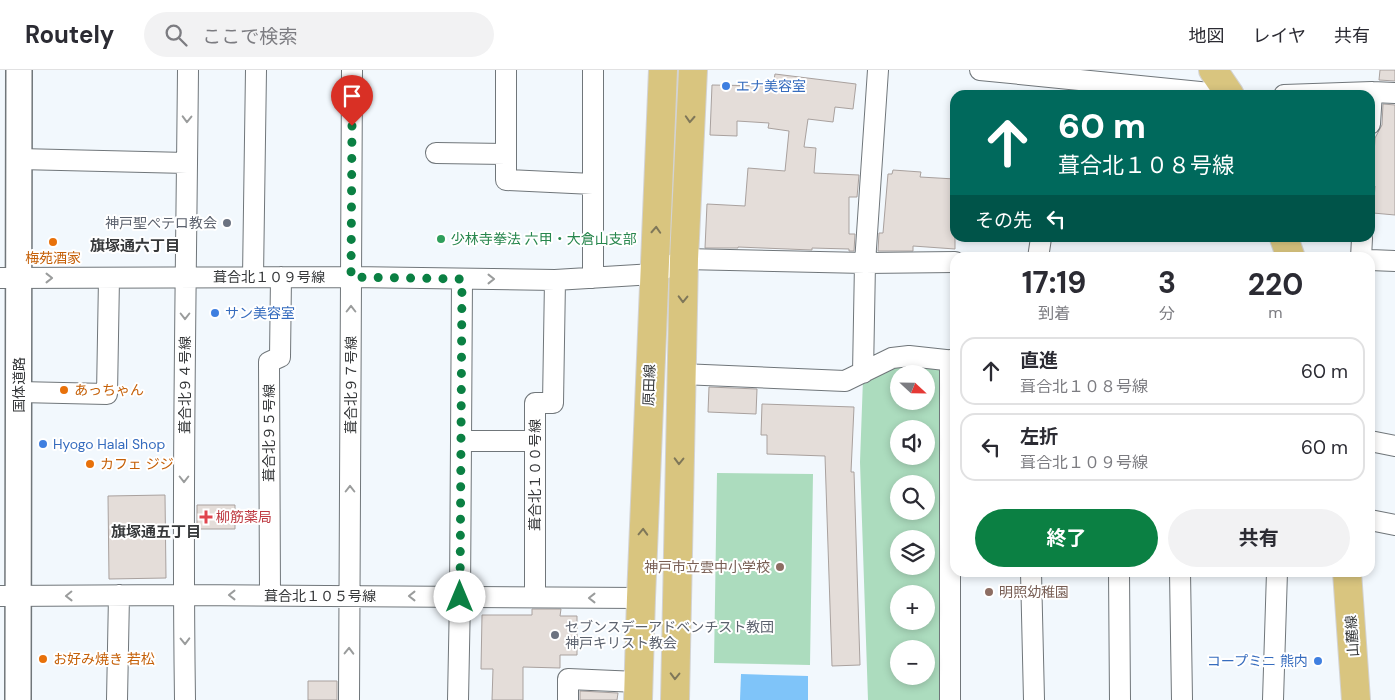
<!DOCTYPE html>
<html lang="ja">
<head>
<meta charset="utf-8">
<style>
	body { margin:0; font-family:"DM Sans","Noto Sans JP",sans-serif; background:#f2f2f3; color:#2b2b33; height:100vh; display:flex; flex-direction:column; font-size:19px; white-space:nowrap }
	* { box-sizing:border-box; margin:0 }
	p { font-size:16px; color:#7c7c81 }
	.icon { flex:none; width:28px; height:28px; fill:none; stroke:currentColor; stroke-width:2; stroke-linecap:round; stroke-linejoin:round }
	.map { position:relative; flex:1; overflow:hidden }
	.side { position:absolute; left:950px; top:182px; width:425px; height:325px; display:flex; flex-direction:column; background:#fff; border-radius:15px; box-shadow:0 2px 8px #0003 }
	.side>* { flex:none }
	.top-card { position:absolute; left:950px; top:20px; width:425px; height:152px; border-radius:15px; box-shadow:0 2px 8px #0003; background:#00695c; color:#fff; overflow:hidden }
	.needle { width:32px; rotate:112deg }
	.buttons { position:absolute; left:890px; top:295px; display:grid; gap:10px }
	.buttons a { display:grid; place-items:center; width:45px; height:45px; border-radius:50%; background:#fff; box-shadow:0 2px 8px #0003; font-size:25px }
	.pin { position:absolute; display:grid; place-items:center; width:42px; height:42px; color:#fff; margin:-51px -21px; border-radius:50% 50% 50% 0; rotate:-45deg; box-shadow:0 0 5px #0007 }
	.pin .icon { rotate:45deg }
	.me { position:absolute; width:55px; margin:-28px; rotate:0deg; stroke-linejoin:round; filter:drop-shadow(0 0 4px #0008) }
	.turn { display:flex; align-items:center; gap:18px; height:105px; padding:0 25px; font-size:22px }
	.turn .icon { width:65px; height:65px; stroke-width:2.5 }
	.turn b { display:block; font-size:35px; line-height:42px }
	.then { display:flex; align-items:center; height:48px; padding:0 25px; background:#0003; gap:10px; font-size:19px }
	.eta { display:flex; justify-content:space-evenly; align-items:center; height:85px; text-align:center }
	.eta b { font-size:30px; font-weight:700; line-height:35px }
	.primary-button { display:flex; gap:10px; margin-top:auto; padding:10px 25px }
	.primary-button a { flex:1; height:58px; border-radius:30px; background:#0b8043; color:#fff; font-size:20px; font-weight:700; line-height:58px; text-align:center }
	.primary-button a+a { background:#f2f2f3; color:#2b2b33 }
	ul { padding:0; list-style:none }
	li { display:flex; align-items:center; gap:15px; height:68px; margin:0 10px 8px; padding:0 15px; border:2px solid #e1e1e2; border-radius:15px }
	li div { flex:1 }
	li b { display:block; font-size:19px }
	li em { font-style:normal }
	header { display:flex; align-items:center; gap:30px; box-sizing:border-box; height:70px; padding:0 25px; background:#fff; border-bottom:1px solid #e1e1e2 }
	header strong { font-size:24px }
	nav { display:flex; gap:28px; margin-inline-start:auto; font-size:18px }
	.search { width:350px; height:45px; background:#f2f2f3; display:flex; align-items:center; gap:12px; box-sizing:border-box; padding:0 18px; border-radius:28px; color:#7c7c81; font-size:19px }
	.map>svg:first-child { display:block }
</style>
</head>
<body>
<header>
<strong>Routely</strong>
<div class="search"><svg class="icon" aria-label="search" viewBox="0 0 24 24"><circle cx="10" cy="10" r="6"/><path d="M15 15l6 6"/></svg>ここで検索</div>
<nav><a>地図</a><a>レイヤ</a><a>共有</a></nav>
</header>
<div class="map">
<svg width="1395" height="630" viewBox="0 0 1395 630">
	<rect width="100%" height="100%" fill="#f2f8fd"/>
	<!-- green -->
	<path fill="#acdcbe" fill-rule="evenodd" d="M890,294L944,295L945,630H868L860,392L863,309ZM899,304H926V331H899ZM899,359H926V386H899ZM899,414H926V441H899ZM899,469H926V496H899ZM899,524H926V551H899ZM899,579H926V606H899Z
		M717,403L813,404L810,595L714,593Z"/>
	<!-- water -->
	<path fill="#7fc4f9" d="M741,604L808,606V630H740Z"/>
	<!-- building -->
	<path fill="#e4ddd9" stroke="#a9a19e" d="M1380,0H1395V11L1379,10Z
		M775,4L856,14L853,39L835,37L833,52L808,49L804,77L816,78L814,103L859,105L857,127H849V164H855L854,181H849V179L812,178V180L738,177V178H705L707,134L745,136L748,98L785,101L789,61L768,58L769,53L737,51V66L710,65L712,15L773,16Z
		M1383,34L1395,35V145L1373,143L1375,116H1372L1375,68L1382,55Z
		M893,100L921,102L920,107L955,109V179L913,176V181H878L879,163H883L888,104H892Z
		M709,317L757,319L756,344L708,342Z
		M762,334L854,337L851,402H854L860,595L832,596L825,386L767,384V365H761Z
		M165,425L166,508L109,509L108,426Z
		M197,435H235V459H197Z
		M532,539H561L560,546H577V585H560V598L523,597V630H492L493,599H481L482,545H532Z
		M308,611H337V630H308Z
		M580,621L618,623L617,630H580Z"/>
	<g fill="none" stroke-linecap="round" stroke-linejoin="round">
		<defs>
			<path id="minor" d="M506,0V110L593,114
				M593,0V208
				M980,0L1230,25
				M1284,25L1372,22L1395,23
				M1370,54L1372,22
				M436,83L506,84
				M19,89L187,93
				M1038,188L1041,168
				M1361,188L1362,168
				M1370,190L1395,191
				M253,207L256,0
				M0,208L351,207L555,210L654,204L684,189L865,193L955,192
				M462,209L461,371H535
				M950,290V630
				M863,303L865,193L878,0
				M681,304L845,311L892,288L909,286L955,291
				M19,322L107,324L109,208
				M1370,371L1395,376
				M1370,450L1395,455
				M1031,502L1034,630
				M1119,502L1120,630
				M1180,502L1182,630
				M270,525L269,292L280,287L281,207
				M0,526L184,525L641,528
				M535,527V333H553L555,210
				M117,630L119,525
				M185,630C182,420 186,210 188,0
				M349,630L352,0
				M458,630L460,527L461,371
				M568,630V609L638,612
				M1273,630L1277,502"/>
			<path id="tertiary" d="M18,630L19,0"/>
			<path id="primary" d="M1213,0L1230,25
				M1284,168L1291,188
				M1347,502L1356,630
				M638,630L641,528L663,0
				M675,630L684,189L693,0"/>
		</defs>
		<!-- minor casing -->
		<use href="#minor" stroke="#70767a" stroke-width="22"/>
		<!-- tertiary casing -->
		<use href="#tertiary" stroke="#70767a" stroke-width="28"/>
		<!-- primary casing -->
		<use href="#primary" stroke="#d3d3d4" stroke-width="30"/>
		<!-- minor -->
		<use href="#minor" stroke="#fff" stroke-width="20"/>
		<!-- tertiary -->
		<use href="#tertiary" stroke="#fff" stroke-width="25"/>
		<!-- primary -->
		<use href="#primary" stroke="#d9c57f" stroke-width="28"/>
	</g>
	<!-- one-way arrows -->
	<defs><path id="oneway-chevron" d="M-2-3.5L2.5 0L-2 3.5" fill="none" stroke-width="1.6" stroke-linecap="round" stroke-linejoin="round" transform="scale(1.25)"/></defs>
	<g stroke="#9a9c9c">
		<use href="#oneway-chevron" transform="translate(187 49) rotate(91)"/>
		<use href="#oneway-chevron" transform="translate(49 208)"/>
		<use href="#oneway-chevron" transform="translate(491 209)"/>
		<use href="#oneway-chevron" transform="translate(351 239) rotate(-90)"/>
		<use href="#oneway-chevron" transform="translate(185 246) rotate(90)"/>
		<use href="#oneway-chevron" transform="translate(184 409) rotate(90)"/>
		<use href="#oneway-chevron" transform="translate(350 419) rotate(-90)"/>
		<use href="#oneway-chevron" transform="translate(232 525) rotate(-180)"/>
		<use href="#oneway-chevron" transform="translate(69 526) rotate(179)"/>
		<use href="#oneway-chevron" transform="translate(412 526) rotate(-180)"/>
		<use href="#oneway-chevron" transform="translate(592 528) rotate(-180)"/>
		<use href="#oneway-chevron" transform="translate(185 571) rotate(89)"/>
		<use href="#oneway-chevron" transform="translate(349 581) rotate(-89)"/>
	</g>
	<g stroke="#7f7759">
		<use href="#oneway-chevron" transform="translate(690 49) rotate(93)"/>
		<use href="#oneway-chevron" transform="translate(656 160) rotate(-87)"/>
		<use href="#oneway-chevron" transform="translate(683 229) rotate(91)"/>
		<use href="#oneway-chevron" transform="translate(679 391) rotate(91)"/>
		<use href="#oneway-chevron" transform="translate(643 462) rotate(-88)"/>
		<use href="#oneway-chevron" transform="translate(675 606) rotate(91)"/>
	</g>
	<g fill="none" stroke-linecap="round" stroke-linejoin="round">
		<!-- route -->
		<path stroke="#0b8043" stroke-width="9" stroke-dasharray="0 16.2" d="M352,56L351,207L462,209L460,527"/>
	</g>
	<!-- markers -->
	<g fill="#3f7fe0" stroke="#fff" stroke-width="2">
		<circle cx="726" cy="16" r="5"/>
		<circle cx="215" cy="243" r="5"/>
		<circle cx="43" cy="374" r="5"/>
		<circle cx="1318" cy="591" r="5"/>
	</g>
	<g fill="#6b7280" stroke="#fff" stroke-width="2">
		<circle cx="227" cy="153" r="5"/>
		<circle cx="555" cy="565" r="5"/>
	</g>
	<circle fill="#2e9e5b" stroke="#fff" stroke-width="2" cx="441" cy="169" r="5"/>
	<g fill="#e8710a" stroke="#fff" stroke-width="2">
		<circle cx="53" cy="172" r="5"/>
		<circle cx="64" cy="320" r="5"/>
		<circle cx="90" cy="394" r="5"/>
		<circle cx="43" cy="589" r="5"/>
	</g>
	<path fill="#e0444e" stroke="#fff" stroke-width="2" d="M203.5 439.5h5v5h5v5h-5v5h-5v-5h-5v-5h5z"/>
	<g fill="#8d6e63" stroke="#fff" stroke-width="2">
		<circle cx="780" cy="497" r="5"/>
		<circle cx="989" cy="522" r="5"/>
	</g>
	<g text-anchor="middle" stroke-width="4" stroke-linejoin="round" paint-order="stroke">
		<!-- shop labels -->
		<g font-size="14" fill="#366cbe" stroke="#fff" text-anchor="start">
			<text x="736" y="21">エナ美容室</text>
			<text x="225" y="248">サン美容室</text>
			<text x="53" y="379">Hyogo Halal Shop</text>
			<text x="1308" y="596" text-anchor="end">コープミニ 熊内</text>
		</g>
		<!-- worship labels -->
		<g font-size="14" fill="#5b616d" stroke="#fff" text-anchor="end">
			<text x="217" y="158">神戸聖ぺテロ教会</text>
			<text x="565" y="562" text-anchor="start">セブンスデーアドベンチスト教団<tspan x="565" dy="16">神戸キリスト教会</tspan></text>
		</g>
		<!-- leisure labels -->
		<g font-size="14" fill="#27864d" stroke="#fff" text-anchor="start">
			<text x="451" y="174">少林寺拳法 六甲・大倉山支部</text>
		</g>
		<!-- food labels -->
		<g font-size="14" fill="#c56008" stroke="#fff" text-anchor="start">
			<text x="53" y="193" text-anchor="middle">梅苑酒家</text>
			<text x="74" y="325">あっちゃん</text>
			<text x="100" y="399">カフェ ジジ</text>
			<text x="53" y="594">お好み焼き 若松</text>
		</g>
		<!-- street labels -->
		<g font-size="14" fill="#36383a" stroke="#fff">
			<text x="269" y="212">葺合北１０９号線</text>
			<text transform="translate(19 315) rotate(-90)" y="5">国体道路</text>
			<text transform="translate(185 315) rotate(-90)" y="5">葺合北９４号線</text>
			<text transform="translate(351 315) rotate(-90)" y="5">葺合北９７号線</text>
			<text transform="translate(649 315) rotate(-88)" y="5">原田線</text>
			<text transform="translate(269 363) rotate(-90)" y="5">葺合北９５号線</text>
			<text transform="translate(535 405) rotate(-90)" y="5">葺合北１００号線</text>
			<text x="320" y="531">葺合北１０５号線</text>
			<text transform="translate(1352 566) rotate(-94)" y="5">山麓線</text>
		</g>
		<!-- health labels -->
		<g font-size="14" fill="#be3a42" stroke="#fff" text-anchor="start">
			<text x="216" y="452">柳筋薬局</text>
		</g>
		<!-- education labels -->
		<g font-size="14" fill="#785e54" stroke="#fff" text-anchor="end">
			<text x="770" y="502">神戸市立雲中小学校</text>
			<text x="999" y="527" text-anchor="start">明照幼稚園</text>
		</g>
		<!-- neighbourhood labels -->
		<g font-size="15" font-weight="bold" fill="#36383a" stroke="#fff">
			<text x="135" y="181">旗塚通六丁目</text>
			<text x="156" y="467">旗塚通五丁目</text>
		</g>
	</g>
</svg>
<div class="buttons">
<a><svg class="needle" viewBox="-14 -14 28 28"><path d="M0-13l5 13h-10z" fill="#e53935"/><path d="M0 13l5-13h-10z" fill="#7c7c81"/></svg></a>
<a><svg class="icon" aria-label="sound" viewBox="0 0 24 24"><path d="M4 9h4l5-4v14l-5-4H4zM17 9q2 3 0 6"/></svg></a>
<a><svg class="icon" aria-label="search" viewBox="0 0 24 24"><circle cx="10" cy="10" r="6"/><path d="M15 15l6 6"/></svg></a>
<a><svg class="icon" aria-label="layers" viewBox="0 0 24 24"><path d="M12 4l9 5-9 5-9-5zM3 14l9 5 9-5"/></svg></a>
<a>+</a>
<a>−</a>
</div>
<div class="pin" style="left:352px;top:56px;background:#d93025"><svg class="icon" aria-label="arrive" viewBox="0 0 24 24"><path d="M6 21V4h12l-3 4 3 4H6"/></svg></div>
<svg class="me" style="left:460px;top:527px" viewBox="-20 -20 40 40"><circle r="19" fill="#fff"/><path d="M0-13L10 11 0 6-10 11z" fill="#0b8043"/></svg>
<div class="top-card">
<div class="turn"><svg class="icon" aria-label="ahead" viewBox="0 0 24 24"><path d="M12 20V5M6 11l6-6 6 6"/></svg><div><b>60 m</b>葺合北１０８号線</div></div>
<div class="then">その先<svg class="icon" aria-label="left" viewBox="0 0 24 24"><path d="M17 20v-9H6M10 6l-5 5 5 5"/></svg></div>
</div>
<section class="side">
<div class="eta">
<div><b>17:19</b><p>到着</p></div>
<div><b>3</b><p>分</p></div>
<div><b>220</b><p>m</p></div>
</div>
<ul>
<li><svg class="icon" aria-label="ahead" viewBox="0 0 24 24"><path d="M12 20V5M6 11l6-6 6 6"/></svg><div><b>直進</b><p>葺合北１０８号線</p></div><em>60 m</em></li>
<li><svg class="icon" aria-label="left" viewBox="0 0 24 24"><path d="M17 20v-9H6M10 6l-5 5 5 5"/></svg><div><b>左折</b><p>葺合北１０９号線</p></div><em>60 m</em></li>
</ul>
<div class="primary-button"><a>終了</a><a>共有</a></div>
</section>
</div>
</body>
</html>
